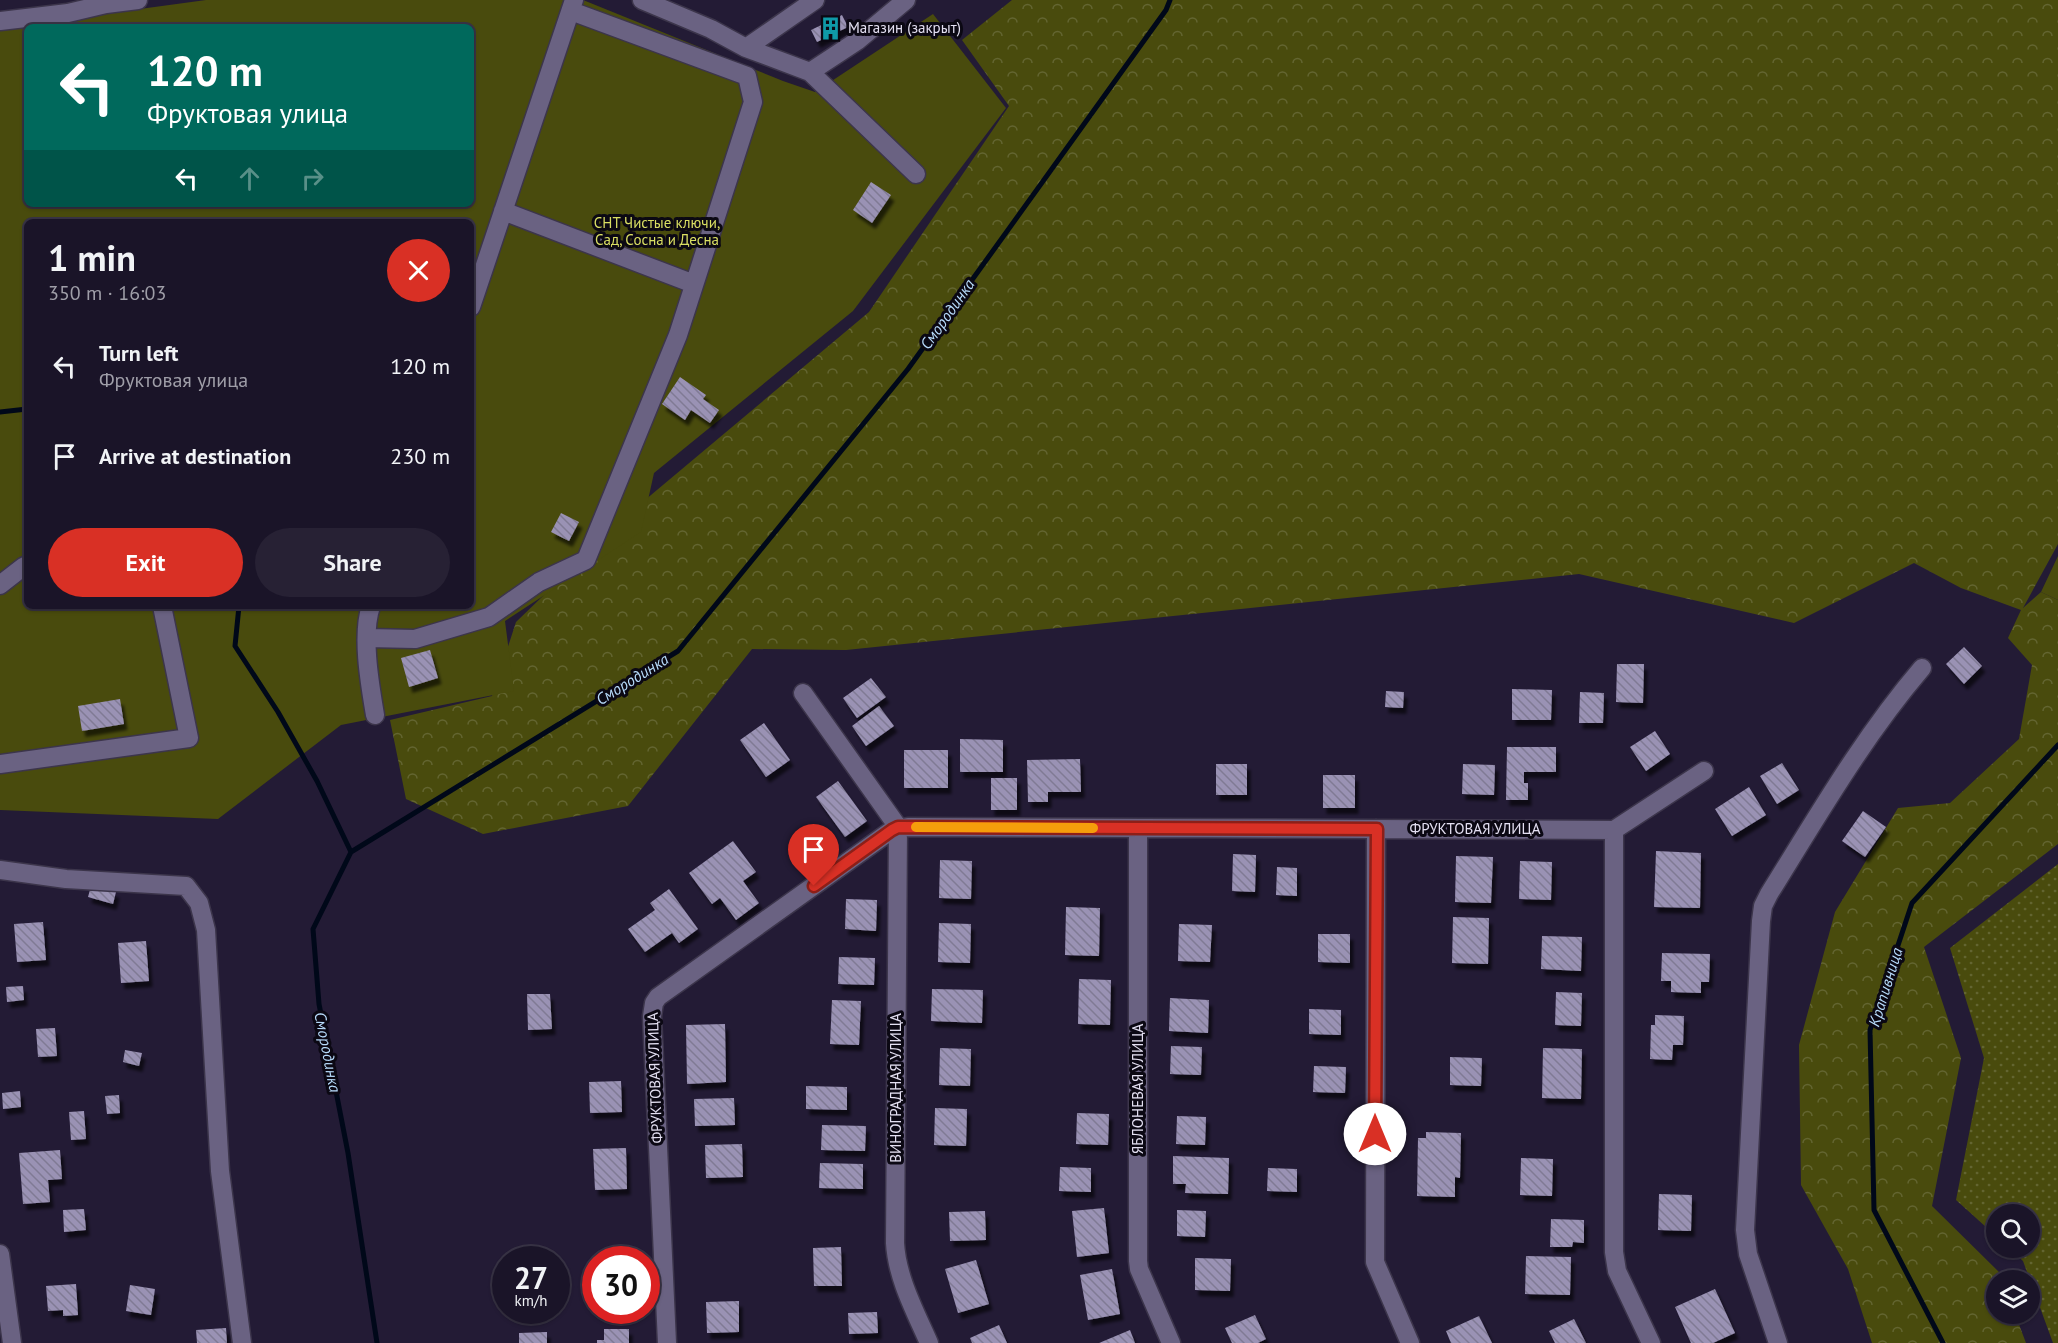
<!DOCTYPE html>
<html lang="en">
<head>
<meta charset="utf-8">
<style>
	body { margin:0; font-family:"PT Sans",sans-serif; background:#272134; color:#f1f3f6; height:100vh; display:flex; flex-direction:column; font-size:22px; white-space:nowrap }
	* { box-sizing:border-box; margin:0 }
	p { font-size:20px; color:#9f9ea8 }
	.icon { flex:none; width:33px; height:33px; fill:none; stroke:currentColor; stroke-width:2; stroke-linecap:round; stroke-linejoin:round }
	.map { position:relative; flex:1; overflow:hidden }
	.panel { position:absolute; left:24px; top:219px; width:450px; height:390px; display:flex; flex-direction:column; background:#1a1428; border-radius:9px; box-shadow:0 2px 4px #0004,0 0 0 2px #383345 }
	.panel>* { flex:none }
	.guide { position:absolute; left:24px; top:24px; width:450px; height:183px; border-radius:9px; box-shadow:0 2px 4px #0004,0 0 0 2px #383345; background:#00695c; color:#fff; overflow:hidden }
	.buttons { position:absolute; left:1986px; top:1204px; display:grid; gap:12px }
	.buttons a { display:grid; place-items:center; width:54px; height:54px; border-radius:50%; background:#1a1428; box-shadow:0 2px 4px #0004,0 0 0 2px #383345; font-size:30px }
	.speed { position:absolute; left:492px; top:1246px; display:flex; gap:12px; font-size:30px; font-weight:700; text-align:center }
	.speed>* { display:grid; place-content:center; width:78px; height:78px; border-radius:50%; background:#1a1428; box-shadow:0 2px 4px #0004,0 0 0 2px #383345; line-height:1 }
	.speed small { font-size:15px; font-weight:400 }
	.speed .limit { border:9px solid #d22; background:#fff; color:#111 }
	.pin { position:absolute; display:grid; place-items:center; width:51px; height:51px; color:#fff; margin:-62px -26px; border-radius:50% 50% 50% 0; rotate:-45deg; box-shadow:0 0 6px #0007 }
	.pin .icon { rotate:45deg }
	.me { position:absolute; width:66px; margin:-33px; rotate:0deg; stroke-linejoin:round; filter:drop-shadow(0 0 4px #0008) }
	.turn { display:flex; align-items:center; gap:21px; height:126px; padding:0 24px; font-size:27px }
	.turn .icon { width:78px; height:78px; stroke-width:2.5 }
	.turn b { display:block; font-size:42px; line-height:51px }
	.lanes { display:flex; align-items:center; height:57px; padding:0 24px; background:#0003; justify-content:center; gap:30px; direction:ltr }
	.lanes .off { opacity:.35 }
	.round { display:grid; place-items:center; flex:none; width:63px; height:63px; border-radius:32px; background:#272134 }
	.summary { display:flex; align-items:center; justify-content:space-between; height:102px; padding:0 24px }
	h1 { font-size:36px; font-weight:700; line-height:45px }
	.primary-button { display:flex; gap:12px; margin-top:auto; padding:12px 24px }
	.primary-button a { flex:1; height:69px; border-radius:36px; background:#d93025; color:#fff; font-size:24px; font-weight:700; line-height:69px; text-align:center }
	.primary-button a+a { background:#272134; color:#f1f3f6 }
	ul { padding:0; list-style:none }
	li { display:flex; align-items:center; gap:18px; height:90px; padding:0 24px }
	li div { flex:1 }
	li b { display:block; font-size:22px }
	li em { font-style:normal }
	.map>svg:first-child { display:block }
</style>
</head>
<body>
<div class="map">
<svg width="2058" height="1343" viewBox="0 0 2058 1343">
	<defs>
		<pattern id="grass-dots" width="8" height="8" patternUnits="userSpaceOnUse" patternTransform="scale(1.5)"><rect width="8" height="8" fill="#494b0d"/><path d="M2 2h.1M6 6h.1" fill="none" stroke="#636531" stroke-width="1.8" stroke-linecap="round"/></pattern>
		<pattern id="forest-crowns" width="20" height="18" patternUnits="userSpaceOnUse" patternTransform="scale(1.5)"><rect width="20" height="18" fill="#494b0d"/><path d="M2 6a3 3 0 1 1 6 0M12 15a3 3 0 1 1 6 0" fill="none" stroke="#636531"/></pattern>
		<pattern id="building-back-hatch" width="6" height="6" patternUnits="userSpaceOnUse" patternTransform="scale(1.5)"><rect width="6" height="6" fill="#9a92b4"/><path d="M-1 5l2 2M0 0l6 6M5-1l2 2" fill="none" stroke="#807a94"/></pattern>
		<filter id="shadow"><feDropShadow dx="3.5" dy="6" stdDeviation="1.5" flood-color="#0009"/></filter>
	</defs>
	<rect width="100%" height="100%" fill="#231b35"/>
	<!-- grass -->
	<path fill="url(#grass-dots)" d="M2058,864V1343H2053L2023,1261L2009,1248H2030V1215H1996V1236L1956,1200L1984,1058L1950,948Z"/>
	<!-- forest -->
	<path fill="url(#forest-crowns)" d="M1012,0H2058V544L2023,608L2041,592L2058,600V844L1924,947L1961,1058L1932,1206L2001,1274L2003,1281H1996V1314H2015L2026,1343H1872L1848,1269L1801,1185L1799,1045L1835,912L1898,808L1950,803L2019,739L2032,665L2008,638L2021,610L1961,588L1914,563L1794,623L1579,574L846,650L752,649L628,806L483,834L406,799L390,720L492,696L516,622L626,516L869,312L1009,106L962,40Z"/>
	<!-- garden -->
	<path fill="#494b0d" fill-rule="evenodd" d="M206,0H583L783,81L815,92L933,14L1006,108L853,311L654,473L641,532L505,621L514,691L341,725L218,819L0,810V28ZM27,27H471V204H27ZM27,222H471V606H27Z
		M2058,556V600L2041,592Z"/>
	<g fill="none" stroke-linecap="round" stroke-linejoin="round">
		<!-- stream -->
		<path stroke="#000819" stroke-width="5" d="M0,412L27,409
			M239,606L235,646L278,712L317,781L351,852
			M377,1343L348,1153L319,1004L313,929L351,852L678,651L908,369L1166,10L1170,0
			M1943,1343L1874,1210L1870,1030L1912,903L2058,745"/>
	</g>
	<!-- building -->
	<path fill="url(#building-back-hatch)" filter="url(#shadow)" d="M842,15L848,27L817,42L811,30Z
		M871,182L891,195L872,223L853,210Z
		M680,377L706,395L703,399L719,410L710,423L691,410L685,420L662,404Z
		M561,513L579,522L569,541L551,532Z
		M1964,647L1982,666L1964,684L1946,664Z
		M430,650L438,678L409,687L401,658Z
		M1617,664H1644L1643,703L1616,702Z
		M871,678L886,697L857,718L843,698Z
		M1512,689L1552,690L1551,720H1512Z
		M1386,691L1404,692L1403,708L1385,707Z
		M1580,692L1604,693L1603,723H1579Z
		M120,699L124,724L82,731L78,706Z
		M879,706L894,726L866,746L852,726Z
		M764,723L790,760L766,777L740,740Z
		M1655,731L1670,754L1646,771L1630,747Z
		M960,739L1003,740V772H960Z
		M1507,747H1556V772H1524V783H1528V800H1506Z
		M904,750H948V788H904Z
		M1080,759L1081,792H1048V802H1028L1027,760Z
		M1782,763L1799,790L1777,804L1760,776Z
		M1216,764H1247V795H1216Z
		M1463,764L1495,765L1494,795L1462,794Z
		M1323,775H1355V808H1323Z
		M991,778H1017V810H991Z
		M838,781L867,821L845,837L816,797Z
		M1749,787L1766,815L1732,836L1715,809Z
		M1863,811L1886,827L1865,857L1842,841Z
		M733,841L756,872L743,881L759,903L736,920L720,898L712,904L689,873Z
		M1656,851L1701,853L1700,908L1654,907Z
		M1233,854L1256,855L1255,892L1232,891Z
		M1456,856L1493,857L1491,903L1455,902Z
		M940,860L972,861L971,899L939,898Z
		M1520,861L1552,862L1551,900L1519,899Z
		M1277,867L1297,868V896L1276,895Z
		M91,886L116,892L113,904L88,897Z
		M669,889L698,929L679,943L672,933L645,952L628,929L655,910L650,903Z
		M846,899L877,900L876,931L845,929Z
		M1066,907L1100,908L1099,956L1065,955Z
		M1453,917L1489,918L1488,964L1452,963Z
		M43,922L46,960L17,962L14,924Z
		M939,923L971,924L970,963L938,962Z
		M1179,924L1212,925L1210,962L1178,961Z
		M1318,934H1350V963L1318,962Z
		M1542,936L1582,937L1581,971L1541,969Z
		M146,941L149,981L121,983L118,943Z
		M1662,953L1710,954L1709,982H1701V993L1671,992V981H1661Z
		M839,957L875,958L874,985L838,984Z
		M1079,979L1111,980L1110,1025L1078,1024Z
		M23,986L24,1000L7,1002L6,987Z
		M932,989L983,990L982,1023L931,1021Z
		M1556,992L1582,993L1581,1026L1555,1025Z
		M527,994H550L552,1029L528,1030Z
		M1170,998L1209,1000L1208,1033L1169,1031Z
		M832,1000L861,1001L859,1045L830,1044Z
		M1309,1009L1341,1010V1035L1309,1034Z
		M1655,1015L1684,1016L1683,1045H1673L1672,1060L1650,1059L1651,1025H1655Z
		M725,1024L726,1082L687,1084L686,1025Z
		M55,1028L57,1056L38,1057L36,1029Z
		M1171,1046L1202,1047L1201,1075L1170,1074Z
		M940,1048L971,1049L970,1086L939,1085Z
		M1543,1048L1582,1049L1581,1099L1542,1098Z
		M125,1050L142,1053L139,1066L123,1062Z
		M1450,1057L1482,1058L1481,1086L1450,1085Z
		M1314,1066L1346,1067L1345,1093L1313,1092Z
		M621,1081L622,1112L590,1113L589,1082Z
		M806,1086L847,1087V1110L806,1109Z
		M20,1091L21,1107L3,1109L2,1093Z
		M119,1095L120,1113L107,1114L105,1096Z
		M734,1098L735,1125L695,1126L694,1099Z
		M935,1108L967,1109L966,1146L934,1145Z
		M84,1111L86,1139L71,1140L69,1112Z
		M1077,1113L1109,1114L1108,1145L1076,1144Z
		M1177,1116L1206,1117L1205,1145L1176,1144Z
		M822,1125L866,1126L865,1151L821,1150Z
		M1426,1132L1461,1133L1460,1178L1455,1177V1197L1417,1196L1418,1138H1426Z
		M742,1144L743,1177L706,1178L705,1145Z
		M626,1148L627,1189L595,1190L593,1149Z
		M60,1150L62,1179L48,1180L50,1202L23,1204L19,1153Z
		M1173,1156L1229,1158L1228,1194L1185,1193L1186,1184H1173Z
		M1521,1158L1553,1159L1552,1196L1520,1195Z
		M820,1163L863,1164V1189L819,1188Z
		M1060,1167L1091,1168V1192L1059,1191Z
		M1268,1168L1297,1169V1192L1267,1191Z
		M1659,1194L1692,1195L1691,1231L1658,1230Z
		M1104,1208L1109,1253L1077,1257L1072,1211Z
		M84,1209L86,1230L64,1232L63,1210Z
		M1177,1210L1206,1211L1205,1237L1177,1236Z
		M985,1211L986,1240L950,1241L949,1212Z
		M1551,1219L1584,1220V1243L1573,1242L1572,1247H1550Z
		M841,1247L842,1286H814L813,1248Z
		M547,1252V1260H515V1253Z
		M1526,1256L1571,1257L1570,1295L1525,1294Z
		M1195,1258L1231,1259L1230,1291L1195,1290Z
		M976,1260L989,1304L958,1313L945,1269Z
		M1112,1269L1120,1314L1088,1320L1080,1275Z
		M76,1284L78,1315L63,1316V1310L48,1311L46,1286Z
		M130,1285L155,1289L151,1315L126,1311Z
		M1715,1289L1735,1333L1713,1343H1691L1675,1307Z
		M739,1301V1332L707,1333L706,1302Z
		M877,1312L878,1333L849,1334L848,1313Z
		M1255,1315L1266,1339L1258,1343H1232L1225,1328Z
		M1479,1316L1492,1343H1451L1446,1331Z
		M1574,1319L1586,1343H1555L1549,1331Z
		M999,1325L1007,1343H972L970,1338Z
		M226,1328L227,1343H197L196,1330Z
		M604,1329H629V1343H597V1340H604Z
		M1130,1330L1135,1343H1099Z
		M547,1332V1343H519V1333Z"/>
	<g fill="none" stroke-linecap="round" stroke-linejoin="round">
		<defs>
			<path id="minor" d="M642,0L711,29L746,48L810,72L857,41L906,0
				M0,21L68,13L106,4L138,0
				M746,48L815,0
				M810,72L916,174
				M503,211L694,284
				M471,307L574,0
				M0,585L23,567L27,565
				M371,606C361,635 370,685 375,715
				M368,638L415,639L489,617L539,582L586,560L678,335L753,102L747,76L571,11
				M803,693L898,827L895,1243C897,1278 915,1311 929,1343
				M0,764L189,738L162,606
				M1138,828V1261L1139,1269L1171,1343
				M1376,829L1375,1262L1410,1343
				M1614,830V1252L1617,1271L1651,1343
				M0,870L66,879L186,886L199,903L206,930L220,1171L242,1343
				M0,1254L12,1343
				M667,1343L652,1016L654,1003L658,997L892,830L908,827L1614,830L1704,771
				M1778,1343L1748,1254L1745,1230L1761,921L1763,906L1769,894C1817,817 1863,737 1922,668"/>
		</defs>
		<!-- minor casing -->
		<use href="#minor" stroke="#3c354b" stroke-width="21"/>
		<!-- minor -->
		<use href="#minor" stroke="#6a6282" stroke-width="18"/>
	</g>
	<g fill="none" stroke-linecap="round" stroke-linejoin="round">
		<defs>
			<path id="route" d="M814,886L892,830L898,827L1377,829L1375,1134"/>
		</defs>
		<!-- route casing -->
		<use href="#route" stroke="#8d1f18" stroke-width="15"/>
		<!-- route -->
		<use href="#route" stroke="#d93025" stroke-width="10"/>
		<!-- slow -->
		<path stroke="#f59e0b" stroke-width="10" d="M916,827L1093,828"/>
	</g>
	<!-- icons -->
	<defs>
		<symbol id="building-bare" viewBox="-9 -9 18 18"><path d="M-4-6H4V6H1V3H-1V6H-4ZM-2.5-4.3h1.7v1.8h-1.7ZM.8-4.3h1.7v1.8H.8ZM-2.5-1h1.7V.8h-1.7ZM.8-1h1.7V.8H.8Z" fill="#0f9aa8" stroke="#0b0813" stroke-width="2.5" paint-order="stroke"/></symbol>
	</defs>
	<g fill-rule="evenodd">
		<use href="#building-bare" x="814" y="12" width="33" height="33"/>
	</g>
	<g text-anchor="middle" stroke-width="6" stroke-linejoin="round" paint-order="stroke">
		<!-- poi labels -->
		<g font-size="15" fill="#e4e0f2" stroke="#0b0813" text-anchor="start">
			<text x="848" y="33">Магазин (закрыт)</text>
		</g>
		<!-- park labels -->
		<g font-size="15" fill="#dadf63" stroke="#0b0813">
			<text x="657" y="228">СНТ Чистые ключи,<tspan x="657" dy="17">Сад, Сосна и Десна</tspan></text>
		</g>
		<!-- street labels -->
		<g font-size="15" fill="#e4e0f2" stroke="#0b0813">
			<text x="1475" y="834">ФРУКТОВАЯ УЛИЦА</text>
			<text transform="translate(655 1078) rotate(-92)" y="5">ФРУКТОВАЯ УЛИЦА</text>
			<text transform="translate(896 1088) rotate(-90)" y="5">ВИНОГРАДНАЯ УЛИЦА</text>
			<text transform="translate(1138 1089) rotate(-90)" y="5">ЯБЛОНЕВАЯ УЛИЦА</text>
		</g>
		<!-- water labels -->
		<g font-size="16" font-style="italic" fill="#b7dbfb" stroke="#0b0813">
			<text transform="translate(947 314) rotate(-55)" y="6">Смородинка</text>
			<text transform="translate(632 679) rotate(-32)" y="6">Смородинка</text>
			<text transform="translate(1885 987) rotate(-73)" y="6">Крапивница</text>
			<text transform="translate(328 1052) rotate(79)" y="6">Смородинка</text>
		</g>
	</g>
</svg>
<div class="buttons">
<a><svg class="icon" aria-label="search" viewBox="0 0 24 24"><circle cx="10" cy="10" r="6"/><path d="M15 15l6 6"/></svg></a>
<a><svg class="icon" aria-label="layers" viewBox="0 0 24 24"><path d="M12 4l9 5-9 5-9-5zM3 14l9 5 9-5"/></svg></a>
</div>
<div class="speed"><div>27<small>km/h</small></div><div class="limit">30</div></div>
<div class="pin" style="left:814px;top:886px;background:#d93025"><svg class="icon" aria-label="arrive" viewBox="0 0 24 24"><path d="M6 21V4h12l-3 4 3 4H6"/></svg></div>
<svg class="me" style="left:1375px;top:1134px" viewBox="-20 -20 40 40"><circle r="19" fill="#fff"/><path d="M0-13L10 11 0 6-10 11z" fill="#d93025"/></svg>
<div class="guide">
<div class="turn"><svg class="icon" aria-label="left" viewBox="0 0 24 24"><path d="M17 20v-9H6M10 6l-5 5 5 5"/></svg><div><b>120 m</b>Фруктовая улица</div></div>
<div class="lanes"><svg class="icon" aria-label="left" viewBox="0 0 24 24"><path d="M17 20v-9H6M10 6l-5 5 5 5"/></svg><svg class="icon off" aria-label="ahead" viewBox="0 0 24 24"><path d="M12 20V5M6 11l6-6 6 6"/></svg><svg class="icon off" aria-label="right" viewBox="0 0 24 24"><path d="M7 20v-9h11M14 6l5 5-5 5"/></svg></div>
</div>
<section class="panel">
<div class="summary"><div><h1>1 min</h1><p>350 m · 16:03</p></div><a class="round" style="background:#d93025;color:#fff"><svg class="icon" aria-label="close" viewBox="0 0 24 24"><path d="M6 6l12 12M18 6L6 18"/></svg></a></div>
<ul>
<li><svg class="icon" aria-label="left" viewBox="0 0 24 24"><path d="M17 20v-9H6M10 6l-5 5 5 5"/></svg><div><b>Turn left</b><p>Фруктовая улица</p></div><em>120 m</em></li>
<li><svg class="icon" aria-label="arrive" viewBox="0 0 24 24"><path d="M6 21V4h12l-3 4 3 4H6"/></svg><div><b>Arrive at destination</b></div><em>230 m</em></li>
</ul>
<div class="primary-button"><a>Exit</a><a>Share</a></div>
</section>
</div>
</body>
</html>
